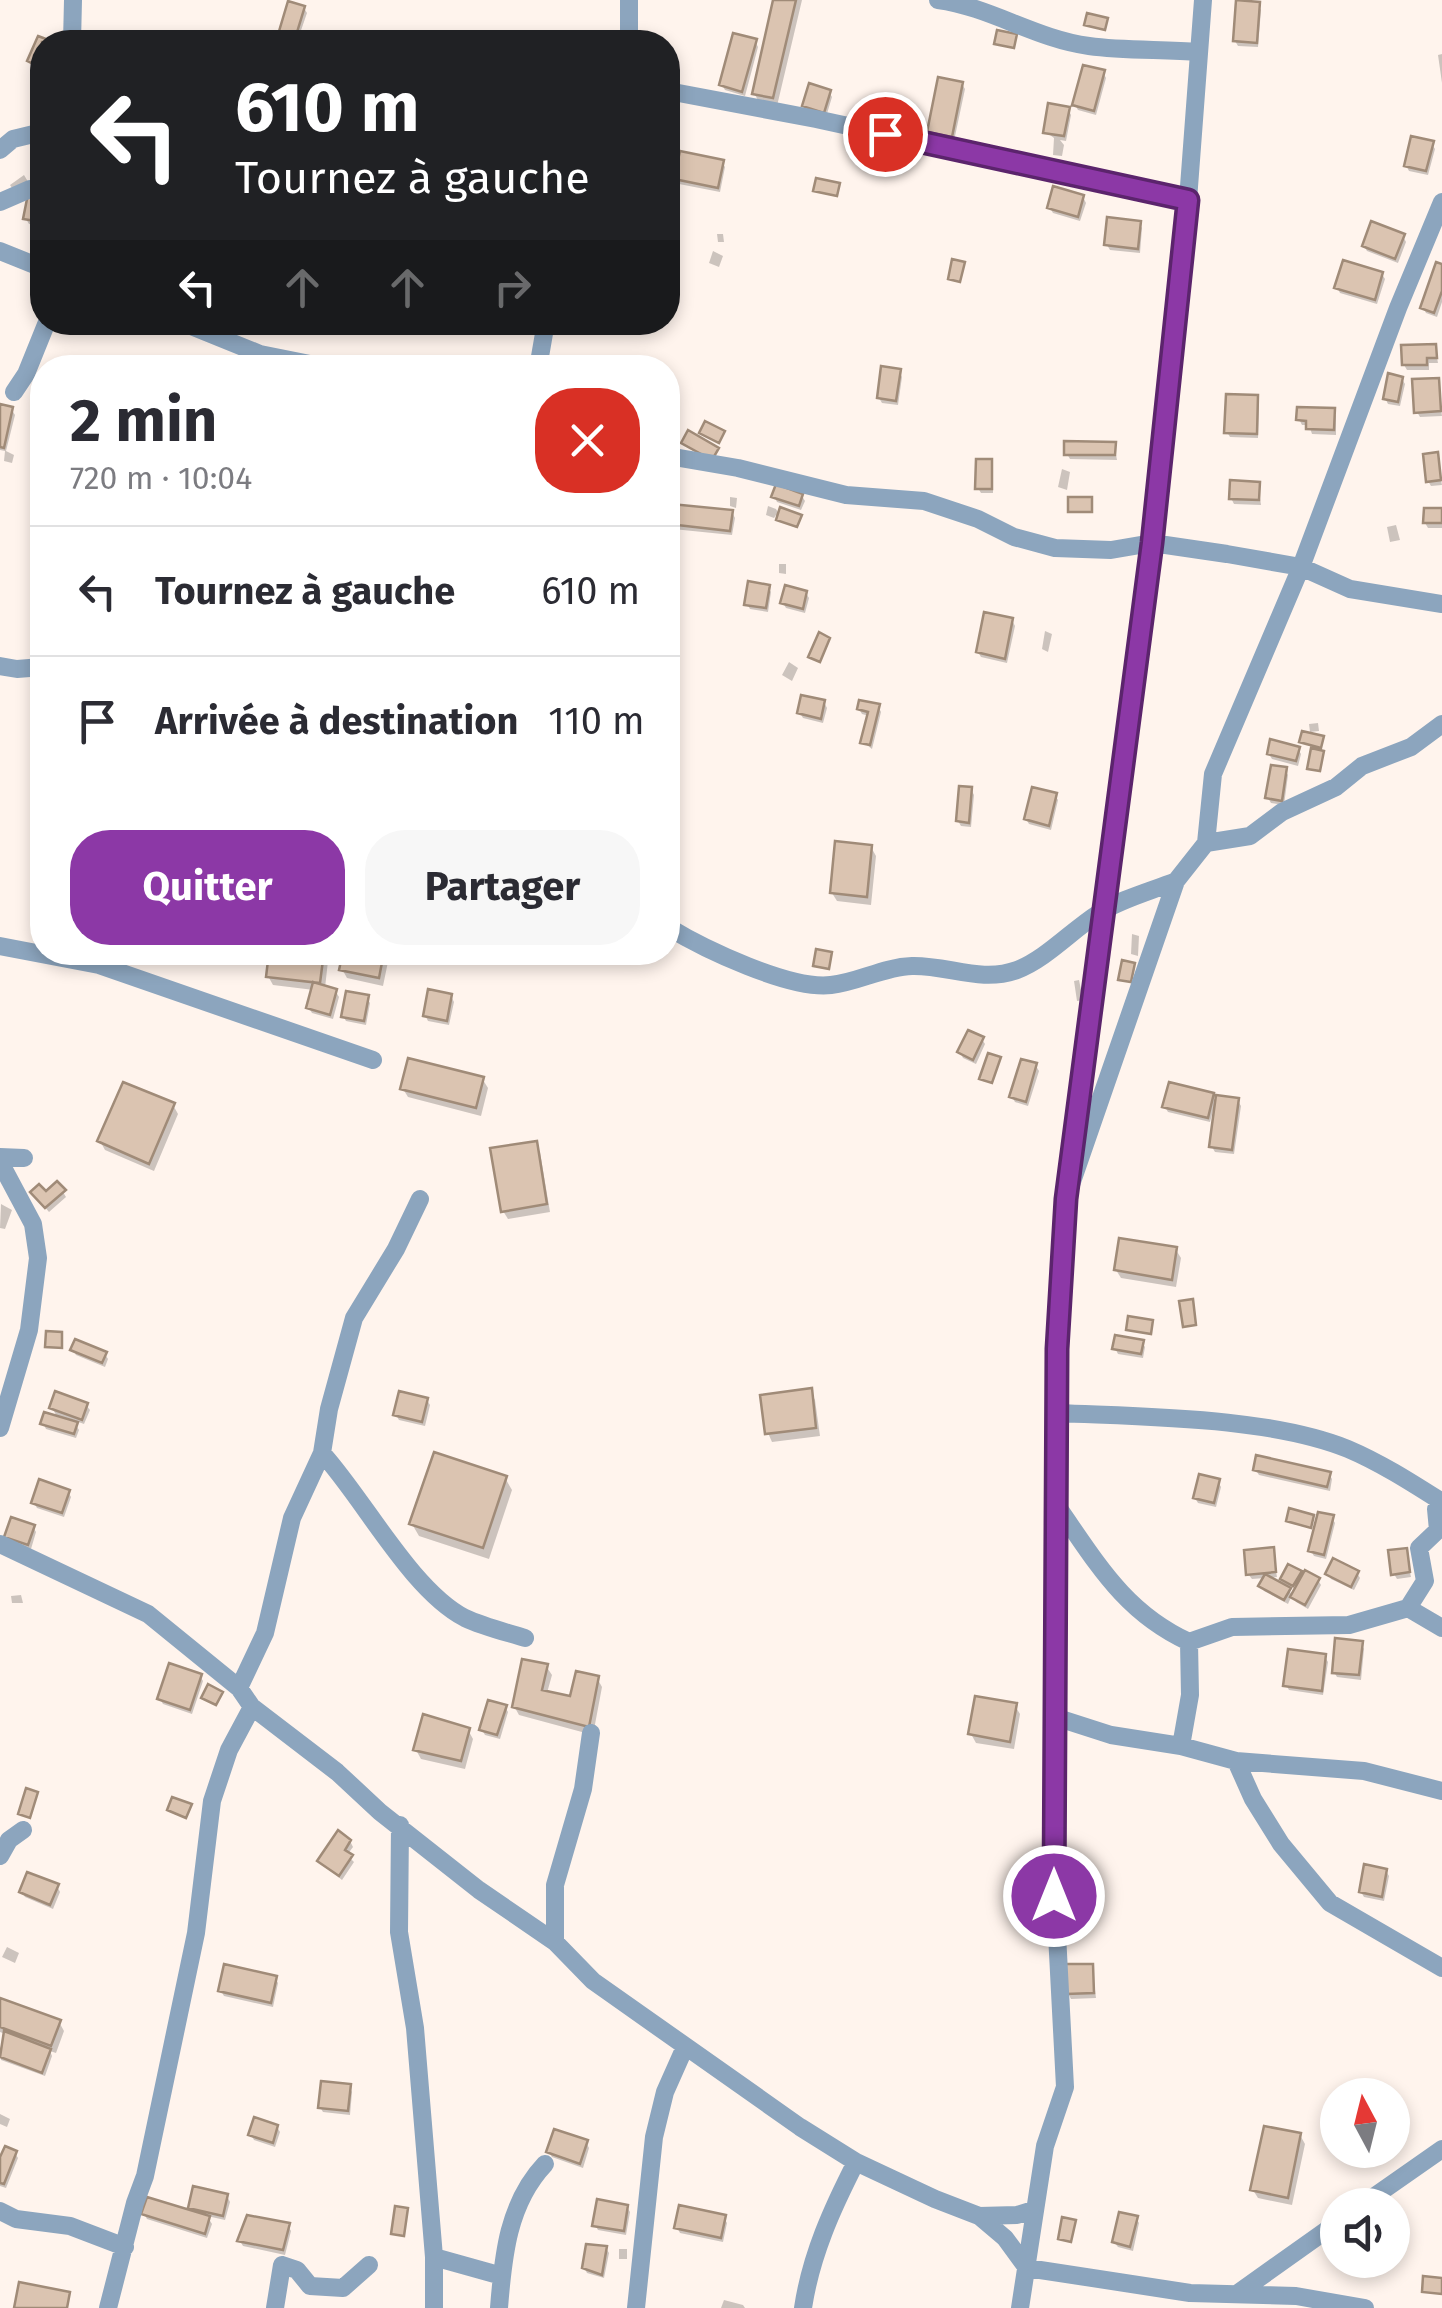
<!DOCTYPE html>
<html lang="fr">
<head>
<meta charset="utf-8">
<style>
	body { margin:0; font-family:"Fira Sans",sans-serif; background:#f7f7f7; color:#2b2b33; height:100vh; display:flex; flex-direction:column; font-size:38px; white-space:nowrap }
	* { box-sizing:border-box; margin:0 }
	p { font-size:32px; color:#7c7c81 }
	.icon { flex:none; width:55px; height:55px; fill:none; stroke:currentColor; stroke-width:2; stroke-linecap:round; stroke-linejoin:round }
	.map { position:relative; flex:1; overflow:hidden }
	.drawer { position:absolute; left:30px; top:355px; width:650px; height:610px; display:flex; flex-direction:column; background:#fff; border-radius:40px; box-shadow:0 5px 15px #0003 }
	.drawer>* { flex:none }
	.hud { position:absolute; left:30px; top:30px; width:650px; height:305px; border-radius:40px; box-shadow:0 5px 15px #0003; background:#202124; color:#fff; overflow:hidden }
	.needle { width:65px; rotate:353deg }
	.buttons { position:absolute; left:1320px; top:2078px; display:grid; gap:20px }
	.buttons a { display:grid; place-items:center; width:90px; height:90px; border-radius:50%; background:#fff; box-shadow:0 5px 15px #0003; font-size:50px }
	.pin { position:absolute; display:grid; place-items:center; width:85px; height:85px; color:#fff; margin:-42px; border:5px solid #fff; border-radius:50%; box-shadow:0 2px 10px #0007 }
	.me { position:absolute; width:110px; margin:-55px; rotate:0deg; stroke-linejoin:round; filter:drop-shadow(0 0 8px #0008) }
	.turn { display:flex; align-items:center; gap:35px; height:210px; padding:0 40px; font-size:45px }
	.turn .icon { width:130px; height:130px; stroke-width:2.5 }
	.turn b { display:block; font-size:70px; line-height:85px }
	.lanes { display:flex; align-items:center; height:95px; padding:0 40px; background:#0003; justify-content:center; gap:50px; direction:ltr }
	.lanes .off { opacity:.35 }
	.round { display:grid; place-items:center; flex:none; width:105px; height:105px; border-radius:40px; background:#f7f7f7 }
	.headline { display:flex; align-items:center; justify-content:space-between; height:170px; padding:0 40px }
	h1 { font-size:60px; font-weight:700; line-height:75px }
	.primary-button { display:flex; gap:20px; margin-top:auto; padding:20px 40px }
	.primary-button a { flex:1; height:115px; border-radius:40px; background:#8c38a6; color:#fff; font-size:40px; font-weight:700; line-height:115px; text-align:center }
	.primary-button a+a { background:#f7f7f7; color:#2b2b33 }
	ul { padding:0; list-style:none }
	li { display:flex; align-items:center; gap:30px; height:130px; padding:0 40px; border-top:2px solid #e1e1e2 }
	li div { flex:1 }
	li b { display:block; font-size:38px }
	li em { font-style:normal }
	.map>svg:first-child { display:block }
</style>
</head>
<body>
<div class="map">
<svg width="1442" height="2308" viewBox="0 0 1442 2308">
	<rect width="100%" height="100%" fill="#fff4ed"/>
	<!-- shadow -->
	<path fill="#0003" d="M776,0H802L777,106L759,102L754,93Z
		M1258,5L1261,10L1258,47L1238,46L1235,41Z
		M304,8L307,13L297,42H282L280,38Z
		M755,41L758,47L745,96L725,90L722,85Z
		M1442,54V83L1438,55Z
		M1103,72L1106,78L1096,115L1078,110L1075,105Z
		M962,84L965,89L954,141L933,137L930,132Z
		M829,92L832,97L826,117L808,111L805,106Z
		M1068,109L1071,115L1066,141L1060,140L1064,145L1062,156L1053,155L1054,138L1046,132Z
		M1432,144L1435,149L1428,175L1409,171L1406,165Z
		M722,162L725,167L720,192L679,184L676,179Z
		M24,175L30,185L16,194L10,185Z
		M30,197L42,200V226L29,224L26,219Z
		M1083,197L1086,203L1080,221L1053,213L1050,208Z
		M1139,223L1142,228L1140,253L1110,250L1107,245Z
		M717,234H723L724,242H718Z
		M1403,236L1406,242L1398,263L1367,251L1364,246Z
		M713,251L723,256L719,267L709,263Z
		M1442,267V302L1437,317L1426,313L1423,307Z
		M1382,274L1385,279L1377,304L1340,293L1337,287Z
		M1435,347L1438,363H1429V370H1407L1404,365Z
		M899,371L902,377L898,405L882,403L879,398Z
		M1402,379L1405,384L1400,406L1388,404L1385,398Z
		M1437,380L1442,416L1420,417L1417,412Z
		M668,387L678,390L676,400L668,398Z
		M1256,398L1259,403L1258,438L1230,437L1227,432Z
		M0,407L12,410L15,415L6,451L14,455L12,463L4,461L5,451L0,450Z
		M1333,411L1336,416V435L1312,434L1309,425H1302L1299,419Z
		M41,412L42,413V441L35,435Z
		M668,427L680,439L674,446L668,440Z
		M1114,444L1117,460L1070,459L1067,454Z
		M1436,455L1442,485L1431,486L1428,481Z
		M990,461L993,466V493H981L978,488Z
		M1062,469L1070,472L1067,490L1058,487Z
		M1258,484L1261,505L1234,504L1231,498Z
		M774,496H802L805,501L801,510L777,502Z
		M730,497L737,498L736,508L730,506Z
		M768,506L776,509L780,516L800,517L797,528L779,521L776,515L774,518L766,515Z
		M1442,510V528H1428L1425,523Z
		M732,512L735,518L732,535L673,529L670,524Z
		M1396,525L1400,540L1390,542L1387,527Z
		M779,564H786V574L779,573Z
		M768,587L771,592L768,612L750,609L747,604Z
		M806,593L809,598L805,613L786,608L783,603Z
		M1012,620L1015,626L1007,663L981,657L978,652Z
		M1045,631L1052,634L1048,652L1042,649Z
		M789,662L798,668L792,681L782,675Z
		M824,702L827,708L823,723L803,718L800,713Z
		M878,706L881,712L872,749L863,742L869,716L862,714L859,709Z
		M1318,723L1319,731L1310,732L1309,724Z
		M1298,749L1301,754L1298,766L1272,759L1269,754Z
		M1285,770L1288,775L1284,805L1271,803L1268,798Z
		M971,789L974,795L971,827L961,826L958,821Z
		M1055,795L1058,800L1051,830L1029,824L1026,819Z
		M871,847L876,856L871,905L837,901L832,893Z
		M1132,934L1139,936L1138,956L1131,954Z
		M271,952H329L325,988L336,992L339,997L333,1019L312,1013L309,1008L314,990L273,985L268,976Z
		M346,952H390L383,986L347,978L342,969Z
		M1079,980L1083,1000L1077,1001L1074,981Z
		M451,996L454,1002L449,1025L428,1021L425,1015Z
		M367,998L370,1003L366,1025L346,1021L343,1016Z
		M982,1039L985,1044L976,1064L963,1058L960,1052Z
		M1036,1066L1039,1071L1028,1106L1015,1102L1012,1097Z
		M483,1080L488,1088L481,1116L408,1097L403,1089Z
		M1212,1095L1217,1104L1238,1101L1241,1106L1234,1154L1215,1152L1212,1147L1216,1112L1213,1111L1210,1122L1168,1112L1165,1107Z
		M173,1105L178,1114L154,1171L105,1150L100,1141Z
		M535,1144L540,1152L550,1212L508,1219L503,1211Z
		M63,1192L66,1197L49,1212L37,1198Z
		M1,1204L12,1210L5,1229L0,1228Z
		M1176,1250L1181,1258L1176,1287L1121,1278L1116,1270Z
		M1142,1342L1145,1347L1143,1358L1118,1354L1115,1348Z
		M73,1350L105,1354L108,1359L105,1367L76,1355Z
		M810,1391L815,1400L820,1436L772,1442L768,1433Z
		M427,1400L430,1405L425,1426L399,1420L396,1415Z
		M86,1405L90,1410L84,1424L73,1420L79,1430L76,1438L46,1429L43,1423L58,1419L52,1407Z
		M1255,1469L1329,1474L1332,1479L1330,1491L1259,1475Z
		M505,1478L512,1490L489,1559L419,1536L412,1524Z
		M1218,1482L1221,1487L1216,1507L1198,1503L1195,1498Z
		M68,1492L71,1497L64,1517L37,1508L34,1503Z
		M1332,1518L1335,1523L1326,1559L1314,1556L1311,1551Z
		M33,1527L36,1532L31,1549L10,1542L7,1537Z
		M1272,1550L1277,1577L1267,1578L1289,1590L1293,1597L1298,1588L1284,1580L1300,1573L1303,1578L1318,1580L1321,1585L1308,1609L1296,1602L1292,1595L1288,1604L1264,1591L1261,1586L1265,1578L1252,1579L1248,1574Z
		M1405,1550L1411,1577L1397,1579L1394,1574Z
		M1357,1573L1360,1578L1354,1590L1331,1579L1328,1574Z
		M21,1595L23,1603H12L11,1596Z
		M1361,1643L1364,1649L1361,1680L1337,1677L1334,1672Z
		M1325,1657L1328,1662L1323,1695L1289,1690L1286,1685Z
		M546,1666L552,1675L547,1693L572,1699L597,1678L602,1687L593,1735L519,1715L514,1706Z
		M200,1676L203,1681L192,1714L163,1704L160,1699Z
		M1015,1706L1020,1714L1014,1749L976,1743L971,1734Z
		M505,1707L508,1712L500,1739L485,1735L482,1730Z
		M468,1730L473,1739L465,1769L421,1759L416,1750Z
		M350,1841L353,1847L347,1855L354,1862L342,1880L320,1862Z
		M1386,1871L1389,1876L1384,1901L1364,1897L1361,1892Z
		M57,1886L60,1892L53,1909L25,1897L22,1892Z
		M7,1947L19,1953L15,1963L2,1957Z
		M1092,1966L1096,1998L1071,1999L1068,1993Z
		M275,1978L278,1983L273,2007L224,1996L221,1991Z
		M0,2000L59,2022L64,2031L56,2053L50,2051L52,2056L45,2076L1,2060L0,2049L5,2034L0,2032Z
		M349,2086L352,2092L350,2115L323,2112L320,2107Z
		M0,2114L10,2119L7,2127L0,2124Z
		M277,2127L280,2132L275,2147L254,2140L251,2135Z
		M1300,2135L1305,2144L1292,2205L1258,2198L1253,2190Z
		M586,2142L589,2148L583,2168L552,2157L549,2152Z
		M15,2153L18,2158L6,2188L0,2186V2164Z
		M227,2196L230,2202L225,2220L207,2216L212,2224L207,2238L147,2219L144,2214H194L191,2208Z
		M627,2207L630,2212L626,2235L598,2230L595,2225Z
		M724,2218L727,2223L723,2242L680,2233L677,2227Z
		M1136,2218L1139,2223L1133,2251L1118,2247L1114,2242Z
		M288,2226L291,2231L285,2255L243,2246L240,2241Z
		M606,2248L609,2253L604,2278L587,2273L584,2267Z
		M619,2249H627V2259H619Z
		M724,2300L743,2305L745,2308H721Z"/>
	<!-- building -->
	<path fill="#dbc4b1" stroke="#a08b78" stroke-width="2.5" d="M773,0H796L773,98L752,94Z
		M1236,0L1260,2L1257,43L1233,41Z
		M288,1L305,6L294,42L277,38Z
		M1087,13L1108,18L1105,30L1084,25Z
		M997,30L1017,34L1014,48L994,44Z
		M733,33L757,39L742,92L719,85Z
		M38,36L54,42H42V68L27,61Z
		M1083,65L1105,70L1094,111L1072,105Z
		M938,77L963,82L952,137L927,132Z
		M809,83L831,90L824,113L802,106Z
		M1048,103L1070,107L1064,136L1043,133Z
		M1411,136L1434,141L1426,171L1404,166Z
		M680,151L724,160L718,188L674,179Z
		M816,178L840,183L837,196L813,191Z
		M1053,186L1084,195L1078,217L1047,208Z
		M28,194L42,197V222L23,219Z
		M1107,217L1141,221L1138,249L1104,245Z
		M1371,221L1405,234L1395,259L1362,246Z
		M952,259L965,262L960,282L948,279Z
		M1343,260L1383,272L1375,300L1334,288Z
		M1436,262L1442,264V291L1434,313L1420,308Z
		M1436,344L1437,358H1427V365H1402L1401,345Z
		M881,366L901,369L896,401L877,398Z
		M1388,373L1403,377L1398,402L1383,399Z
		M1439,378L1441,411L1414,413L1412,379Z
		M1226,394L1258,395L1257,434L1224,433Z
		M0,404L13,407L4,448L0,447Z
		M1297,407L1335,408L1334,430L1306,429V421L1296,420Z
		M705,421L725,431L719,443L699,433Z
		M688,430L719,448L712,460L681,443Z
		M1064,441L1116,442L1115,455H1064Z
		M1438,452L1441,480L1426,482L1423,454Z
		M976,459H992V489H975Z
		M1230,480L1260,482L1259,500L1229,499Z
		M776,484L803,494L799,506L771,497Z
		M1068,497H1092V512H1068Z
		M671,504L733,510L730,531L668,524Z
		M780,507L802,515L797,527L776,520Z
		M1424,508H1442V523H1423Z
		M748,581L770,585L766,608L744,605Z
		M785,585L807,591L803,609L780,603Z
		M984,612L1013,618L1005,659L976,652Z
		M819,632L830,638L820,662L808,657Z
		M801,695L825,700L821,719L797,713Z
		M859,700L880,704L870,745L860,743L868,712L857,709Z
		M1302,731L1324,736L1321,748L1299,742Z
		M1270,739L1300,747L1296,761L1267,754Z
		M1311,748L1324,751L1320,771L1307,769Z
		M1271,765L1287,767L1282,801L1265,798Z
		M959,786L972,787L969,823L956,821Z
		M1032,787L1057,793L1049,826L1024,819Z
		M835,841L872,845L867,897L830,893Z
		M816,949L832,952L829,969L813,966Z
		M269,952H324L320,983L266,977Z
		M343,952H384L379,978L339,970Z
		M1122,960L1135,963L1131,982L1118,980Z
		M313,982L337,989L330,1015L306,1008Z
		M428,989L452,994L447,1021L423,1016Z
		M346,991L369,995L364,1021L341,1017Z
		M968,1030L984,1037L973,1060L957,1052Z
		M988,1053L1001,1057L992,1083L979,1079Z
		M408,1058L484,1077L476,1108L400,1089Z
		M1021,1059L1037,1063L1026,1102L1009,1097Z
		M123,1082L175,1103L149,1164L97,1141Z
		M1169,1082L1214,1093L1208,1118L1162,1107Z
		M1216,1095L1239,1098L1232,1150L1209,1147Z
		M537,1141L547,1204L501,1212L490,1148Z
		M57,1181L66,1190L45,1208L30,1192L39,1184L46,1191Z
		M1119,1238L1177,1247L1172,1280L1114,1270Z
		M1193,1299L1196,1325L1183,1327L1179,1301Z
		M1128,1316L1153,1320L1151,1334L1126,1330Z
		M46,1331L62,1332V1348L45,1347Z
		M1115,1335L1144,1340L1141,1354L1112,1349Z
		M75,1339L107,1352L102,1363L70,1350Z
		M812,1388L816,1428L765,1434L760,1395Z
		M55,1391L88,1403L82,1420L49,1408Z
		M399,1391L428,1398L422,1422L393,1415Z
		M44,1412L78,1422L74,1434L40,1424Z
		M434,1452L507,1476L483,1548L409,1524Z
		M1256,1455L1331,1472L1327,1487L1253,1470Z
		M1199,1474L1220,1479L1214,1503L1193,1498Z
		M39,1479L70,1490L62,1513L31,1503Z
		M1289,1508L1314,1515L1311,1528L1286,1521Z
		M1318,1512L1334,1515L1324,1555L1308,1551Z
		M11,1517L35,1525L28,1545L4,1537Z
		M1274,1547L1276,1572L1246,1575L1244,1550Z
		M1407,1548L1410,1572L1391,1575L1388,1550Z
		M1333,1558L1359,1571L1351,1587L1325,1574Z
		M1288,1564L1302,1571L1293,1586L1280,1579Z
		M1305,1570L1320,1578L1305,1605L1290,1597Z
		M1265,1574L1291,1588L1284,1600L1258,1586Z
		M1335,1638L1363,1641L1359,1675L1332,1673Z
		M1288,1649L1326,1654L1322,1691L1283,1686Z
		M522,1659L548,1664L542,1690L570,1696L576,1671L599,1676L589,1727L512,1707Z
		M169,1663L202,1674L190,1710L157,1699Z
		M208,1684L223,1692L216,1705L201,1698Z
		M975,1696L1017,1703L1010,1742L968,1734Z
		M488,1700L507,1705L497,1735L479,1730Z
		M423,1714L470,1728L461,1761L413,1750Z
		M26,1788L38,1792L30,1818L18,1814Z
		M172,1797L192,1804L186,1818L167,1810Z
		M338,1830L351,1840L345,1850L353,1855L339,1876L317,1861Z
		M1364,1864L1387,1869L1382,1897L1359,1892Z
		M27,1872L59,1884L50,1905L19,1892Z
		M224,1964L277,1976L271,2003L218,1991Z
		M1065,1964H1093L1094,1993L1066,1994Z
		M0,1998L61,2020L51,2046L0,2027Z
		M4,2031L51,2049L42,2073L0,2057Z
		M321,2081L351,2084L348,2111L318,2108Z
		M254,2117L278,2125L273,2143L248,2135Z
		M1264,2126L1301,2133L1288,2198L1250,2190Z
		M554,2129L588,2140L580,2164L546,2152Z
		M5,2146L17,2151L4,2184L0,2183V2157Z
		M193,2186L228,2194L223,2216L188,2208Z
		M147,2197L210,2216L205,2234L141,2214Z
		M597,2199L628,2205L624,2231L592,2226Z
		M679,2205L726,2215L721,2238L674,2228Z
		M395,2206L408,2208L404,2236L391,2234Z
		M1119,2212L1138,2216L1130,2247L1112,2242Z
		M247,2215L290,2223L283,2250L237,2241Z
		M1062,2217L1076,2220L1071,2242L1058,2239Z
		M586,2244L607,2246L602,2275L582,2268Z
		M1423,2276L1442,2278V2294L1422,2292Z
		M19,2282L70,2292L67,2308H14Z"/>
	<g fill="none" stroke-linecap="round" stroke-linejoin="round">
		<!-- minor -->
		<path stroke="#8ca5be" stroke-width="18" d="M629,0V42
			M938,0C990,7 1036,39 1089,46C1124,51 1164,49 1199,52
			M72,42L73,0
			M668,91L816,119L1188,200
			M0,150L13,139L42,132
			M0,202L30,189H42
			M0,251L42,268
			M181,322L260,354L330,368
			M538,368L546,322
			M14,392L26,374L47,322
			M668,456L738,468L846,495L924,501L978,519L1014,537L1055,548L1111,550L1152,543L1227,554L1301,567L1350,589L1442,604
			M0,666L17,669L42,667
			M1206,843L1250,836L1282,812L1336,787L1362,766L1411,747L1442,724
			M668,927C704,949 790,990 831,985C859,982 883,967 912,966C948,965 981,983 1017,970C1046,959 1072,930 1099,913C1121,899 1151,891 1176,881
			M0,946L99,965L373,1060
			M0,1157L24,1158
			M0,1162L33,1224L38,1258L29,1330L0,1428
			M1071,1164L1152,543L1188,200L1203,0
			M1059,1413C1145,1417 1269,1417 1348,1449C1381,1463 1412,1483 1442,1502
			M322,1453L329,1409L354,1318L396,1249L420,1199
			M1057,1506C1097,1563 1124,1612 1189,1642L1190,1695L1181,1746L1236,1761L1253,1799L1281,1844L1330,1903L1442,1968
			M0,1544L148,1614L239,1688L252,1707L337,1772L380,1812L479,1890L555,1942L593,1981L800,2127L856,2162L935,2199L979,2216L1017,2215L1033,2210
			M1408,1608L1442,1628
			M1189,1642L1232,1627L1349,1625L1408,1608L1425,1581L1419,1548L1438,1530L1436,1509
			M239,1688L265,1633L292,1518L322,1453C364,1499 411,1590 465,1618C484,1627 506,1632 525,1638
			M1055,1717L1111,1735L1181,1746
			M1236,1761L1364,1771L1442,1791
			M400,1825L399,1932L415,2028L434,2257V2308
			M0,1856L9,1840L23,1830
			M555,1942V1885L583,1789L591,1733
			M1362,2205L1442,2149
			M0,2211L16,2219L70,2226L125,2247
			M979,2216L1005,2238L1027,2268L1190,2293L1296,2296L1365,2308
			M434,2257L502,2276
			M1238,2293L1338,2222
			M108,2308L135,2203L145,2176L196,1933L212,1801L229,1750L252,1707
			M275,2308L282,2265L297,2270L310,2286L343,2288L369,2265
			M499,2308C503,2256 508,2203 545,2164
			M636,2308L654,2137L665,2092L685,2047
			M803,2308C811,2255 832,2209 856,2162
			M1020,2308L1045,2146L1065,2087L1055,1896L1057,1349L1066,1199L1176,881L1206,843L1213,774L1301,567L1398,308L1442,202"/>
	</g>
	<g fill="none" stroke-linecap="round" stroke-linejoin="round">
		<defs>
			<path id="route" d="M885,134L1188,200L1152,543L1066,1199L1057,1349L1054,1896"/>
		</defs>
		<!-- route casing -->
		<use href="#route" stroke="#5b246c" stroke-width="25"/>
		<!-- route -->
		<use href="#route" stroke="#8c38a6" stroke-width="18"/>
	</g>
</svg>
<div class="buttons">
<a><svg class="needle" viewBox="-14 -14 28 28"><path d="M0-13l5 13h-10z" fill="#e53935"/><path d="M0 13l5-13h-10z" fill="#7c7c81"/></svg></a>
<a><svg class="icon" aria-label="sound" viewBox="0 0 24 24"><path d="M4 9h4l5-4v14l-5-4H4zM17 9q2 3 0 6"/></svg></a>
</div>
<div class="pin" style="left:885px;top:134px;background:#d93025"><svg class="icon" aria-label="arrive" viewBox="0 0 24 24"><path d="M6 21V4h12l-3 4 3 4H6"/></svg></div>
<svg class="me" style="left:1054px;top:1896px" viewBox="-20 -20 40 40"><circle r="17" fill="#8c38a6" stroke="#fff" stroke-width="3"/><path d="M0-11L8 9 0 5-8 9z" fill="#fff"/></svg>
<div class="hud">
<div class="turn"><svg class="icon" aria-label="left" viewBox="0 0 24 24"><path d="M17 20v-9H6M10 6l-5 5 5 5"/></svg><div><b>610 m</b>Tournez à gauche</div></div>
<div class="lanes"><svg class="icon" aria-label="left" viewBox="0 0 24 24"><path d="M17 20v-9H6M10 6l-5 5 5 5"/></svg><svg class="icon off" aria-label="ahead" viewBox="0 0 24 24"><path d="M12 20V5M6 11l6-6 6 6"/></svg><svg class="icon off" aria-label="ahead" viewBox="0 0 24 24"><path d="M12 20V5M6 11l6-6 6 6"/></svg><svg class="icon off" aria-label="right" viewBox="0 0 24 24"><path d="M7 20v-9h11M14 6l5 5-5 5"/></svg></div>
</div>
<section class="drawer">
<div class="headline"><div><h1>2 min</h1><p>720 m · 10:04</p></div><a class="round" style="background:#d93025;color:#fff"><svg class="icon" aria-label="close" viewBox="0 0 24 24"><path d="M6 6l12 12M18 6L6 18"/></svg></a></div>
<ul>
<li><svg class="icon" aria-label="left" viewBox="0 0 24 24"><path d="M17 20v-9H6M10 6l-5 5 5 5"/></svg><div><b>Tournez à gauche</b></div><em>610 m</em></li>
<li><svg class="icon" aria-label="arrive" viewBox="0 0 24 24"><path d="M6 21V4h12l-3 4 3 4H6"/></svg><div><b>Arrivée à destination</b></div><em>110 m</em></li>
</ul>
<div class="primary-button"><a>Quitter</a><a>Partager</a></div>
</section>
</div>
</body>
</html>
